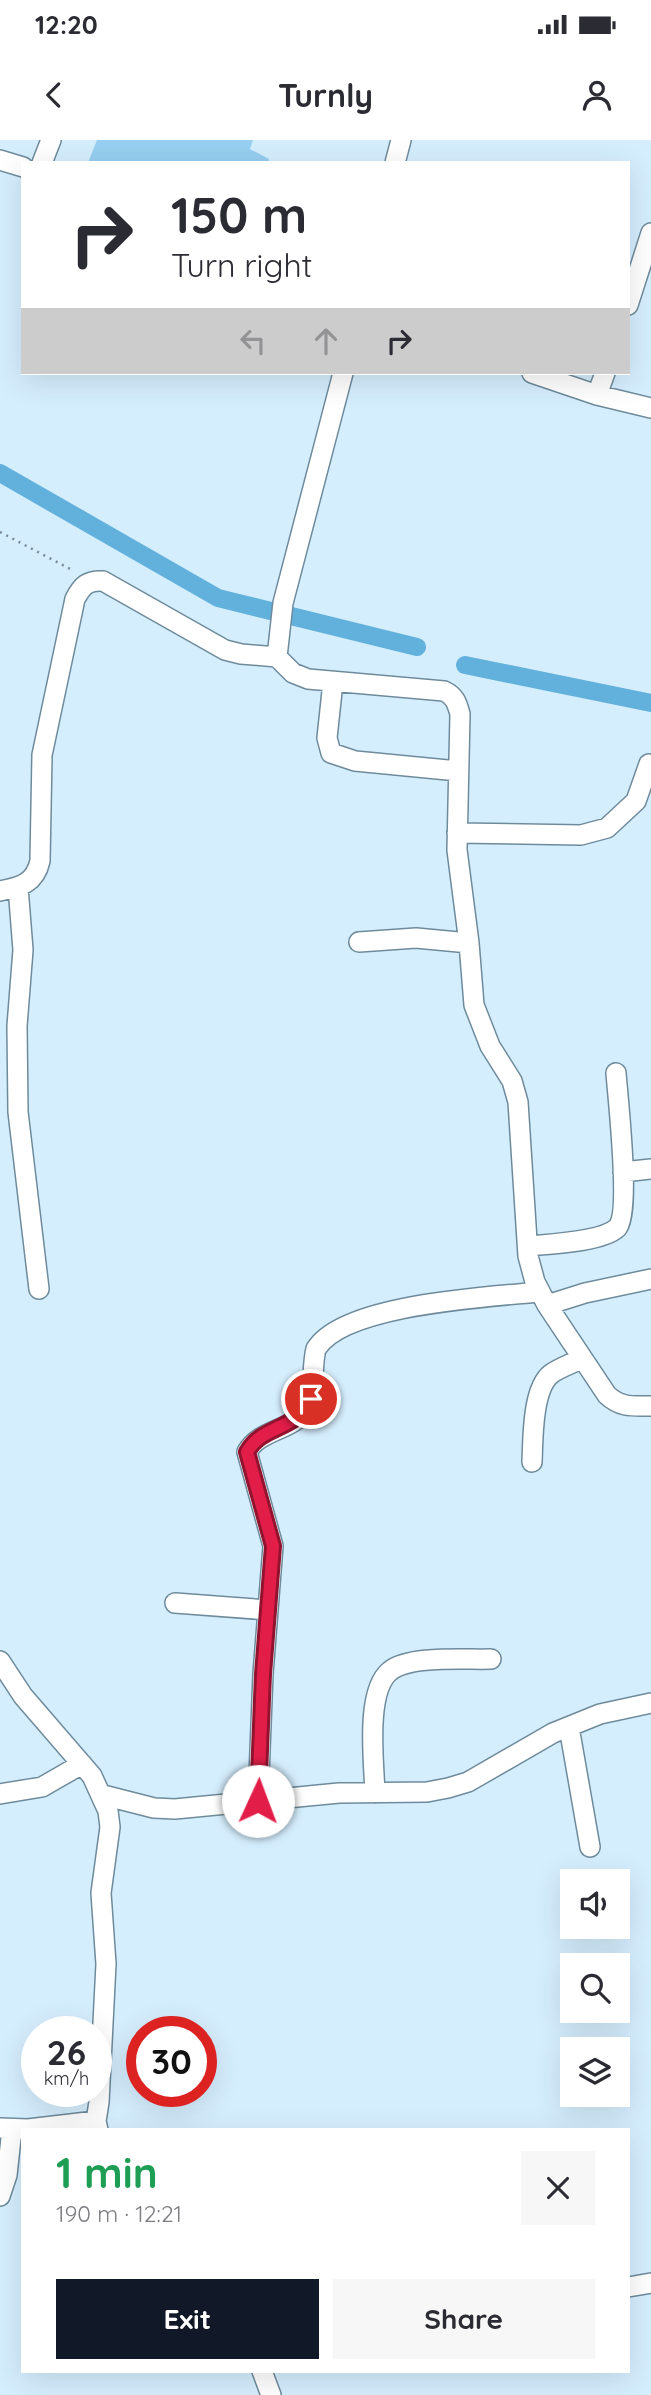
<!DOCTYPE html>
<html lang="en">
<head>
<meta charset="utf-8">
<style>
	body { margin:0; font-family:Quicksand,sans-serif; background:#f7f7f7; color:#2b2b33; height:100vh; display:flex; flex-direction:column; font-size:26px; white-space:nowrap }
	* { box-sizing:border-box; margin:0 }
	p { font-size:23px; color:#7c7c81 }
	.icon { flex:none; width:38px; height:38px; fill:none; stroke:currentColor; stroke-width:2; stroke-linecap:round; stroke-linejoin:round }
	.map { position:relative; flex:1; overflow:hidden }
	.side { position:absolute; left:21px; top:1988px; width:609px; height:245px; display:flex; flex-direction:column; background:#fff; border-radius:0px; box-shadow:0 7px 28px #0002 }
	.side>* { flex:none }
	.hud { position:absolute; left:21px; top:21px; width:609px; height:214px; border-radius:0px; box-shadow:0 7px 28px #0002; background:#fff; color:#2b2b33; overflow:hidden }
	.tools { position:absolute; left:560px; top:1729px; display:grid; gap:14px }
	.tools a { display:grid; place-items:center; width:70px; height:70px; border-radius:0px; background:#fff; box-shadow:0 7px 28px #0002; font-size:35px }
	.speed { position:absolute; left:21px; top:1876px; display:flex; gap:14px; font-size:35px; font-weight:700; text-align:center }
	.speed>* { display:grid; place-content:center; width:91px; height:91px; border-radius:50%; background:#fff; box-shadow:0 7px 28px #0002; line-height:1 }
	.speed small { font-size:18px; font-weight:400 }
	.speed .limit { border:10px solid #d22; background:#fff; color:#111 }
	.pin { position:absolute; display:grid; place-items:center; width:60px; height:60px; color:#fff; margin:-30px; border:4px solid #fff; border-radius:50%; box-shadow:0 2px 7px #0007 }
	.me { position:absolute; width:77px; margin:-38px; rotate:2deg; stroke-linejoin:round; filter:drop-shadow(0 0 5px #0008) }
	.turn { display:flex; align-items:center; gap:24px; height:147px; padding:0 35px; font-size:32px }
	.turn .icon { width:91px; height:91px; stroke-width:2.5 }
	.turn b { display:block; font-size:49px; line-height:60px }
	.lanes { display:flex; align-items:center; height:66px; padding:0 35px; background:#0003; justify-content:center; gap:35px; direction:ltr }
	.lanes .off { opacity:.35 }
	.round { display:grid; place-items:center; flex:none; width:74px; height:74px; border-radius:0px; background:#f7f7f7 }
	.head { display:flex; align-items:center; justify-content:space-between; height:119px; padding:0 35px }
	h1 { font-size:42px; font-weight:800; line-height:52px; color:#1e9e55 }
	.button { display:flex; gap:14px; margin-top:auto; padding:14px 35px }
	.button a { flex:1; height:80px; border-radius:0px; background:#111827; color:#fff; font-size:28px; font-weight:800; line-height:80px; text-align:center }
	.button a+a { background:#f7f7f7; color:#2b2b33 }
	.status { display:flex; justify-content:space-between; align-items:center; height:49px; padding:0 35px; background:#fff; direction:ltr }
	.status svg { height:19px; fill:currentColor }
	header { display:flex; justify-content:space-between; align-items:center; height:91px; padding:0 35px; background:#fff; font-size:32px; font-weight:800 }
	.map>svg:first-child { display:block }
</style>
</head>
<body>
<div class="status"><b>12:20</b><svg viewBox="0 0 49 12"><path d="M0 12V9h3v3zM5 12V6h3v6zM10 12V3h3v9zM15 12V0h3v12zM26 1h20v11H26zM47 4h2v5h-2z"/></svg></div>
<header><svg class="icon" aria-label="back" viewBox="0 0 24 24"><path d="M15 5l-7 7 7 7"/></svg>Turnly<svg class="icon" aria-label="person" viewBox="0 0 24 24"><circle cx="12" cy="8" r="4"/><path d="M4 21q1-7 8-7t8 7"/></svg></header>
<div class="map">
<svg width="651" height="2255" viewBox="0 0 651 2255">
	<rect width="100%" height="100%" fill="#d5eefe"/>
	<!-- green -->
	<path fill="#96cff1" d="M97,0H253L250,9L269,19L268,23H88Z"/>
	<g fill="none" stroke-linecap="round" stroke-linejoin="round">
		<!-- canal -->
		<path stroke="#62b1dd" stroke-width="18" d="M0,333L218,458L417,507
			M465,525L651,563"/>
		<defs>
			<path id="minor" d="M0,20L23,27
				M42,23L51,0
				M395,23L401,0
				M628,165L651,93
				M343,233L283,463L277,517L293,533L308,539L444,551C455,556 457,563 460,574L457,710L469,803L474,865L490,906L512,941L518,962L528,1116L535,1142L547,1165L607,1255C621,1268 633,1266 651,1266
				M532,233L597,255L651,268
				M597,255L605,233
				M333,542L327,598L331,613L355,621L458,631
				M457,693L581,695L607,688L636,661L649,624
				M18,747L23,810L17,886L18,972L39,1149
				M0,751C21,747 35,743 40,721L42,615L75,459C82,446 87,440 103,441L225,510L241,514L277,517
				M359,802L416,798L469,803
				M623,1032L651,1029
				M528,1106C549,1104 602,1102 617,1088C631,1073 618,959 616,933
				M547,1165L585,1153L651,1139
				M532,1322C533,1300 532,1249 551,1234C559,1228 571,1224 581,1219
				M175,1463L268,1470
				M0,1521L23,1556L92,1636L108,1671L110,1687L101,1753L106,1824L99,1962L96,1981L98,1990
				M569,1587L590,1707
				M375,1653C374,1623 365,1551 390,1531C409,1515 466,1520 491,1519
				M0,1654L42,1647L82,1624
				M103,1655L154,1668L175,1669L339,1653L427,1652L448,1648L468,1642L553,1593L600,1574L651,1563
				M258,1661L263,1534L273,1406L247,1312C260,1289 292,1291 306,1270C316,1252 311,1228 316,1209C343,1164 489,1157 539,1152
				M0,1988L28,1989L96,1981
				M0,2056L7,2035L12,1989
				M628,2147L651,2143
				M262,2231L271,2255"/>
		</defs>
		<!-- minor casing -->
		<use href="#minor" stroke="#6e8b9c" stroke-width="22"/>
		<!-- path -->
		<path stroke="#778a95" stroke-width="2.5" stroke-dasharray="2 5" stroke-linecap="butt" d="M0,392L74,431"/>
		<!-- minor -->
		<use href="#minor" stroke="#fff" stroke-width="19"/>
	</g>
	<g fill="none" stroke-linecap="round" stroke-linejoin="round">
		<defs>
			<path id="route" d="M258,1661L263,1534L273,1406L247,1312C263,1284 295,1292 311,1259"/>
		</defs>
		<!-- route casing -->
		<use href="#route" stroke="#92132f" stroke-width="18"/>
		<!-- route -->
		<use href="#route" stroke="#e11d48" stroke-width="12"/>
	</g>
</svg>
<div class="tools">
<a><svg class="icon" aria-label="sound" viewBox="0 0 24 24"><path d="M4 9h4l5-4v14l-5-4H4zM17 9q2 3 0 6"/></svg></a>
<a><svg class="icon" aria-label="search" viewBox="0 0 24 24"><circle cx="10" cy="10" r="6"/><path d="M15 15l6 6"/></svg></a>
<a><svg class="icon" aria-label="layers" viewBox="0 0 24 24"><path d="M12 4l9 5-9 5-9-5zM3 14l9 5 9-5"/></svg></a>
</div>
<div class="speed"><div>26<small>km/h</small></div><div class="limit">30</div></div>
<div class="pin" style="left:311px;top:1259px;background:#d93025"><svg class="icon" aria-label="arrive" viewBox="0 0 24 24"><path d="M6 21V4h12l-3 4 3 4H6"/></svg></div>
<svg class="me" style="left:258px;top:1661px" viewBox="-20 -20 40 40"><circle r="19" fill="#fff"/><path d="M0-13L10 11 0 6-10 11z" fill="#e11d48"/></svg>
<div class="hud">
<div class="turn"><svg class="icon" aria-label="right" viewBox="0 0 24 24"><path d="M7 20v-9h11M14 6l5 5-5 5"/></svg><div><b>150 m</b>Turn right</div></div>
<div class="lanes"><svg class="icon off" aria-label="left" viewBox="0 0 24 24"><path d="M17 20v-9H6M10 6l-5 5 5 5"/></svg><svg class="icon off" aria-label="ahead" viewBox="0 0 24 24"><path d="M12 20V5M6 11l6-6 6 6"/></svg><svg class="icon" aria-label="right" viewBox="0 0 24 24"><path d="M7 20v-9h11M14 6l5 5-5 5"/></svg></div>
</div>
<section class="side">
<div class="head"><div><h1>1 min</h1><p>190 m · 12:21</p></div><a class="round"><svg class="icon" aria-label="close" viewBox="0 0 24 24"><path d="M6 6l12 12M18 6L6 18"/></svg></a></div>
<div class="button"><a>Exit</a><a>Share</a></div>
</section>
</div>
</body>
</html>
